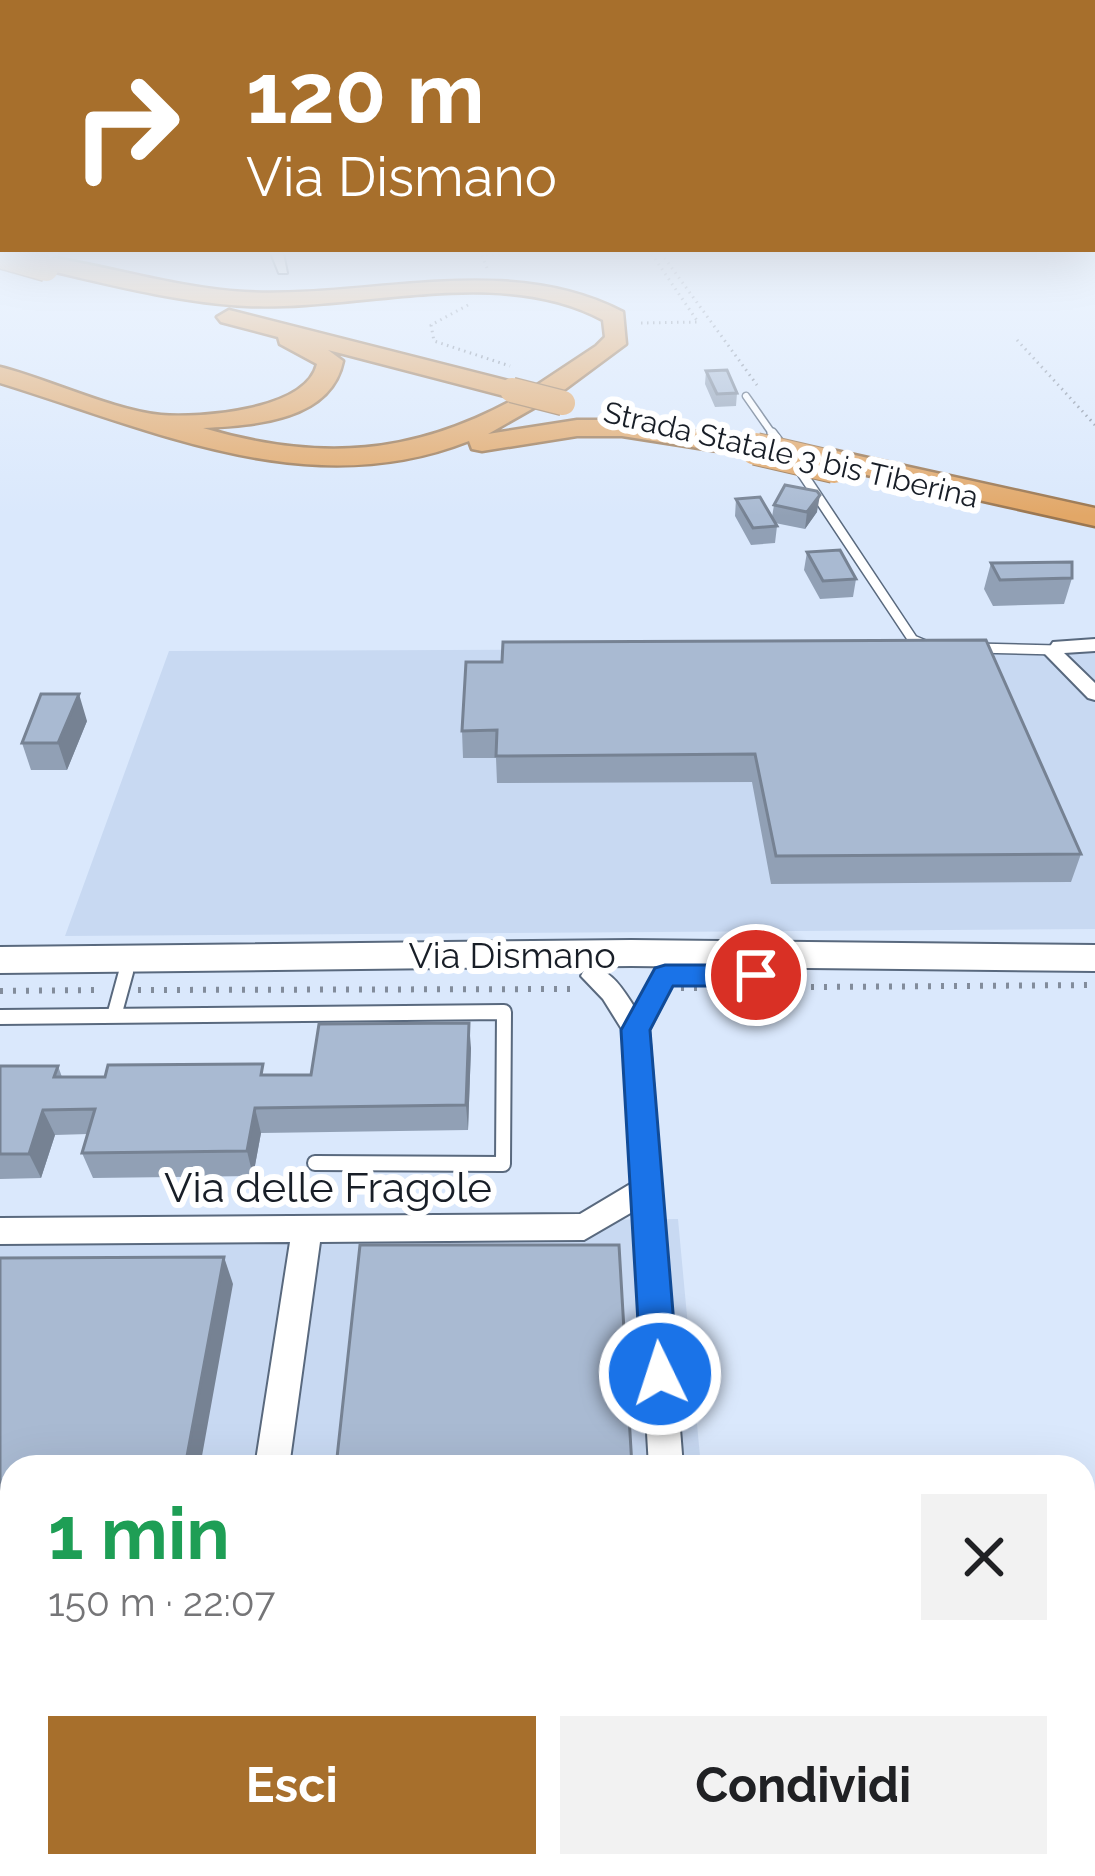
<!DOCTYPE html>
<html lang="it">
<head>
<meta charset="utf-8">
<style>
	body { margin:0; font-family:Raleway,sans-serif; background:#f2f2f2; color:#202124; height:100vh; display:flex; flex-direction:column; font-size:45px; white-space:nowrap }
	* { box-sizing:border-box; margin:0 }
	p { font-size:39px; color:#757577 }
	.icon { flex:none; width:66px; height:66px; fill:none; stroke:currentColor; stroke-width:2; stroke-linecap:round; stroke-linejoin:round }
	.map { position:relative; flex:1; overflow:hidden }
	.sheet { position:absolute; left:0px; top:1455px; width:1095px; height:423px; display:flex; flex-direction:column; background:#fff; border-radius:36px 36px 0 0; box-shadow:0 12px 48px #0002 }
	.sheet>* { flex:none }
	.top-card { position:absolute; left:0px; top:0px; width:1095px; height:252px; box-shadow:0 12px 48px #0002; background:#a76f2c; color:#fff; overflow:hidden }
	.pin { position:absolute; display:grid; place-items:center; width:102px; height:102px; color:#fff; margin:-51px; border:6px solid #fff; border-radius:50%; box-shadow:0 3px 12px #0007 }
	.me { position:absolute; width:132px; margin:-66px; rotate:356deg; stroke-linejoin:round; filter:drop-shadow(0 0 9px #0008) }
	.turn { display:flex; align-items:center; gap:42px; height:252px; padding:0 48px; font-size:54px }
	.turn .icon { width:156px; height:156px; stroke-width:2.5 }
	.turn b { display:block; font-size:84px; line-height:102px }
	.round { display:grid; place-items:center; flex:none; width:126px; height:126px; border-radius:0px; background:#f2f2f2 }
	.overview { display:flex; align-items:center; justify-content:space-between; height:204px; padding:0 48px }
	h1 { font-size:72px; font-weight:700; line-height:90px; color:#1e9e55 }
	.cta { display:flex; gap:24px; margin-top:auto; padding:24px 48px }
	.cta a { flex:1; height:138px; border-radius:0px; background:#a76f2c; color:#fff; font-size:48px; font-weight:700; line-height:138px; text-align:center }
	.cta a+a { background:#f2f2f2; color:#202124 }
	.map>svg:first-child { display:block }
</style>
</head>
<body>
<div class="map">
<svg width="1095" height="1876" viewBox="0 0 1095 1876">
	<rect width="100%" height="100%" fill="#dae8fc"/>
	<!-- built -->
	<path fill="#c8d9f2" d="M916,648L920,655L1095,651V929L65,936L169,651Z
		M678,1219L701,1467H12V1866H737L738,1876H0V1227Z"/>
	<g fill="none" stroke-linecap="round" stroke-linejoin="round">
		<defs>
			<path id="lane-far3" d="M746,396L774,436"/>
			<path id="lane-far2" d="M772,433L778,441
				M796,464L913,640L925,645
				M975,648L1057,650"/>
			<path id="lane-far1" d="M125,975L129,959"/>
			<path id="lane" d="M114,1016L126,972
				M0,1017L504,1012L503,1164L315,1163"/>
			<path id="street" d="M271,253H283L287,273H279Z
				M1095,639V651L1064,653L1095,683V700L1088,698L1045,654L1053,642Z
				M665,966L674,969L677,975L649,1030L683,1467H649L634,1211L584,1240L320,1242L289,1467H255L290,1242L0,1244V1218L580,1214L632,1183L623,1031L603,999L581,976L584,970C609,963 623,990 635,1008L656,969Z
				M192,1866H234L232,1876H190Z
				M674,1866H716L717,1876H675Z
				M838,1866H880L879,1876H837Z"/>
			<path id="secondary" d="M631,940L1095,945V971L631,966L0,973V947Z"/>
			<path id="highway" d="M55,258C118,269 181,288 244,292C369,299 507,251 623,312L626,344L560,393L488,434L577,420H622L756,441L770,449L756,457L622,436H577L482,451L472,449L469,441C310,504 156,431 0,383V367C48,379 115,411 161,415C199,418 306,411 317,364L280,344L278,337L221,322L217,317L229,310L521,384L522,395L596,346L605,337L603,320C499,264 361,311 247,306C182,303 111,285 47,270L44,265ZM328,350L512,398L520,396C413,456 319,462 203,428C254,425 331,421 343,361Z
				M832,450L1095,508V526L822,465L818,459Z"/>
		</defs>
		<!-- lane-far3 casing -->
		<use href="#lane-far3" stroke="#59697e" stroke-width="9"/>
		<!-- lane-far2 casing -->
		<use href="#lane-far2" stroke="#59697e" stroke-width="12"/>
		<!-- lane-far1 casing -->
		<use href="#lane-far1" stroke="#59697e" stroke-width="15"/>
		<!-- lane casing -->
		<use href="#lane" stroke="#59697e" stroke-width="18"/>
		<!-- street casing -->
		<use href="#street" stroke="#59697e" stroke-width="4"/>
		<!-- secondary casing -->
		<use href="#secondary" stroke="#59697e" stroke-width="4"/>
		<!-- highway casing -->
		<use href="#highway" stroke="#9b7751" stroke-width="5"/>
		<!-- path-far1 -->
		<path stroke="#828c9b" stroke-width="3" stroke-dasharray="1.5 4.5" stroke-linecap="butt" d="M661,253L757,385
			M487,268L482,255L516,253
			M468,305L431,325L434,341L510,366
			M641,323L698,322L651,253
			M1017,340L1095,425"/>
		<!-- path -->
		<path stroke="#828c9b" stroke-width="6" stroke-dasharray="3 10" stroke-linecap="butt" d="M681,988L1095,985
			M138,990L576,989
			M0,991L103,990"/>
		<!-- lane-far3 -->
		<use href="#lane-far3" stroke="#fff" stroke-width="6"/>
		<!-- lane-far2 -->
		<use href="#lane-far2" stroke="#fff" stroke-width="9"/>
		<!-- lane-far1 -->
		<use href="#lane-far1" stroke="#fff" stroke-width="10"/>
		<!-- lane -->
		<use href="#lane" stroke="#fff" stroke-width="14"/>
		<!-- street -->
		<use href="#street" fill="#fff" fill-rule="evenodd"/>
		<!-- secondary -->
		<use href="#secondary" fill="#fff" fill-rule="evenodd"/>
		<!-- highway -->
		<use href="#highway" fill="#e2a767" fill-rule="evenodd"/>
		<defs>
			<path id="highway-bridge-far1" d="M0,256L46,269
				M512,390L563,403"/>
			<path id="highway-bridge" d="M756,449L834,467"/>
		</defs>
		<!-- highway-bridge-far1 casing -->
		<use href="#highway-bridge-far1" stroke="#9b7751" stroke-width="27" stroke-linecap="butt"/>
		<!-- highway-bridge casing -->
		<use href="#highway-bridge" stroke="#9b7751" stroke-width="34" stroke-linecap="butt"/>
		<!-- highway-bridge-far1 -->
		<use href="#highway-bridge-far1" stroke="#e2a767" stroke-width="24"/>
		<!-- highway-bridge -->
		<use href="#highway-bridge" stroke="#e2a767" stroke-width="32"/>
	</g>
	<!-- wall -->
	<path fill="#91a0b5" d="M706,371L737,393L736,406L715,407L705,384Z
		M736,499L772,517L774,505L817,512L805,529L775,523L777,526L775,543L751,545L735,516Z
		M807,552L856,579L853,597L820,599L804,570Z
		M991,563L1072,578L1064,604L993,606L984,589Z
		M466,662L1081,854L1071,882L771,884L752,782L497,783L496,758H463L462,731Z
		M87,721L67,770H31L22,743Z
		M471,1048L468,1130L261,1133L253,1176L93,1178L82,1153L88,1134L55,1135L41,1178L0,1179V1066H58L62,1077L311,1075Z"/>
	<!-- shaded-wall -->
	<path fill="#768293" d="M820,495L817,512L805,529L807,512Z
		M79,694L87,721L67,770L58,743Z
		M469,1023L471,1048L468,1130L466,1105Z
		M255,1108L261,1133L253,1176L247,1151Z
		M43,1110L55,1135L41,1178L29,1154Z
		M224,1257L233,1284L200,1467H185Z
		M111,1866H130L128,1876H109Z"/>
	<!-- building -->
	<path fill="#a9bad2" stroke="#768293" stroke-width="3" d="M727,370L737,393L717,394L706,371Z
		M785,485L817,491L820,495L807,512L774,505Z
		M760,497L777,526L753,528L736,499Z
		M840,550L856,579L823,581L807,552Z
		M1072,562V578L1000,580L991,563Z
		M986,640L1081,854L776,856L755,754L496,756L497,730L462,731L466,662H502L503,642Z
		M41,694H79L58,743H22Z
		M469,1023L466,1105L255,1108L247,1151L82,1153L95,1109L43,1110L29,1154H0V1066H58L54,1077H105L108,1065L263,1064L261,1075H311L319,1024Z
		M360,1245H619L632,1467H336Z
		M224,1257L185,1467H12V1866H111L109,1876H0V1258Z"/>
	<!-- sky -->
	<linearGradient id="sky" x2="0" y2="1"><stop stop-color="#75aae4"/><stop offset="0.49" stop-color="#eef5fe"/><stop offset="1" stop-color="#eef5fe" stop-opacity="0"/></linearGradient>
	<rect width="1095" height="516" fill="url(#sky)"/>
	<!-- route -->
	<path fill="#1a73e8" stroke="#114b97" stroke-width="3" d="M665,965H756L770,975L756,986H673L650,1030L678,1374L673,1386L660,1392L647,1386L641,1374L621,1030L655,968Z"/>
	<g text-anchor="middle" stroke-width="12" stroke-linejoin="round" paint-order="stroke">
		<!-- far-street labels -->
		<g font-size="30" fill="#181e27" stroke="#fff">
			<text transform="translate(791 455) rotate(13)" y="10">Strada Statale 3 bis Tiberina</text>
		</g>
		<!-- street labels -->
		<g font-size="36" fill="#181e27" stroke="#fff">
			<text x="512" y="968">Via Dismano</text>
		</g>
		<!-- near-street labels -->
		<g font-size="42" fill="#181e27" stroke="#fff">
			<text x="328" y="1202">Via delle Fragole</text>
		</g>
	</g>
</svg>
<div class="pin" style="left:756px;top:975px;background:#d93025"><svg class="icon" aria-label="arrive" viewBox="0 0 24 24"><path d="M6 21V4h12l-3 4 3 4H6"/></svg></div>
<svg class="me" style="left:660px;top:1374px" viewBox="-20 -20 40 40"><circle r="17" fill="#1a73e8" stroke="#fff" stroke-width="3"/><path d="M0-11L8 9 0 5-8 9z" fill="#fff"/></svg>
<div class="top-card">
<div class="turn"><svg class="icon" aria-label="right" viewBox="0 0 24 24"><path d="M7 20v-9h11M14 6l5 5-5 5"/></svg><div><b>120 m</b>Via Dismano</div></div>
</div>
<section class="sheet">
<div class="overview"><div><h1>1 min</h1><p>150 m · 22:07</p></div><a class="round"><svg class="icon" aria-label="close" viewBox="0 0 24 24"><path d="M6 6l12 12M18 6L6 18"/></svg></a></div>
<div class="cta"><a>Esci</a><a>Condividi</a></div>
</section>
</div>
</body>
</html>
